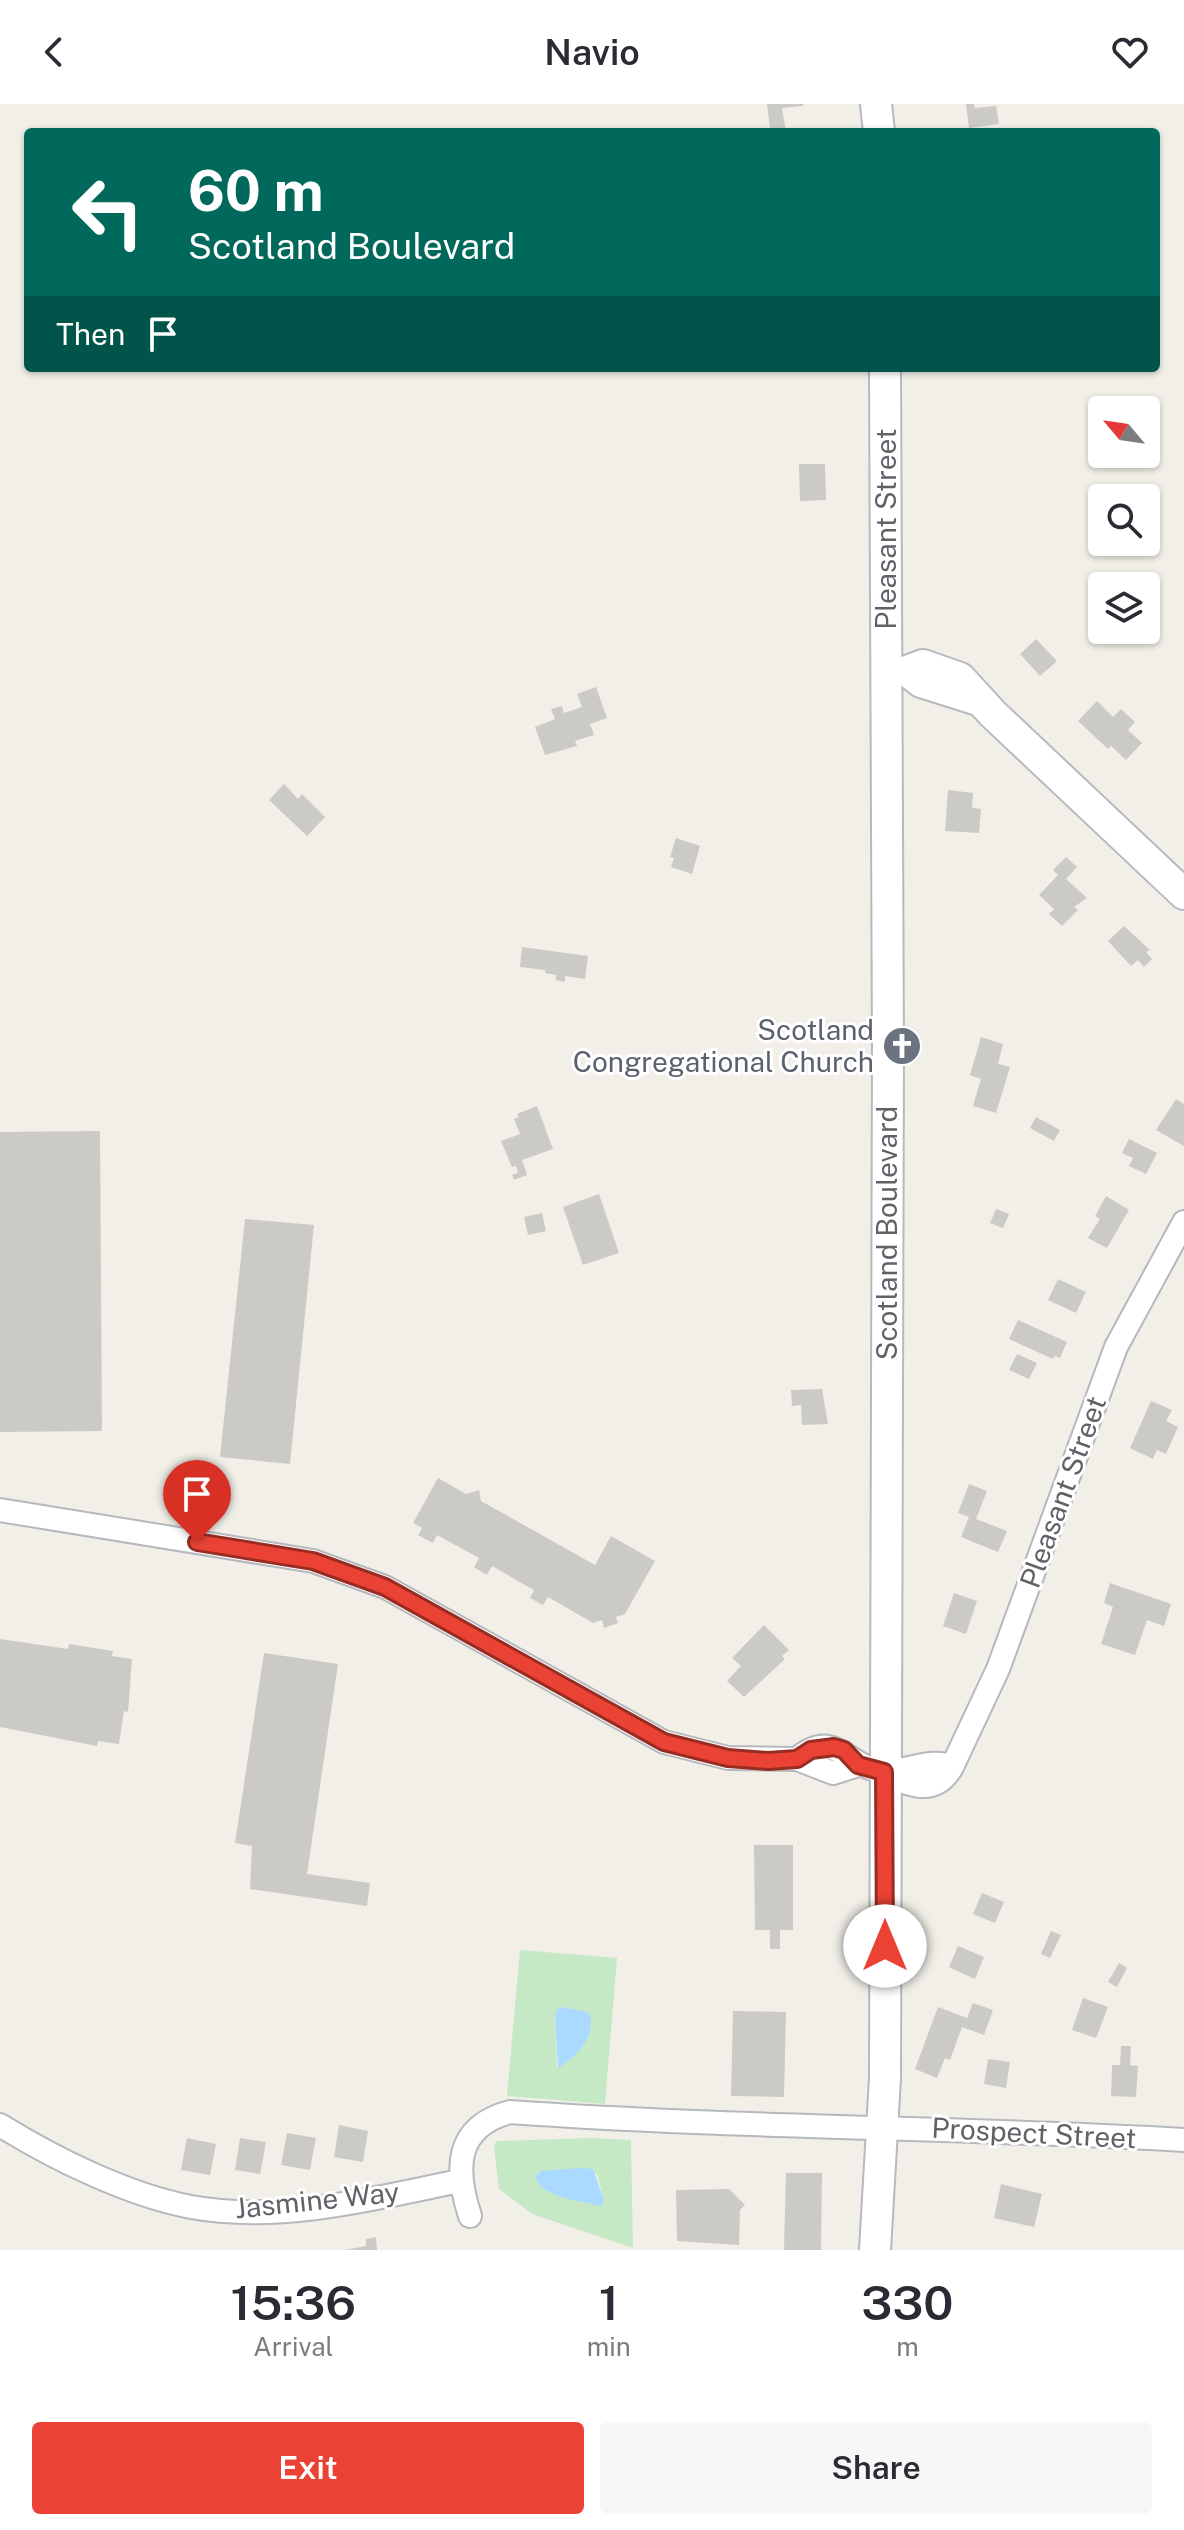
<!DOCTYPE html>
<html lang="en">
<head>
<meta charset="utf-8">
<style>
	body { margin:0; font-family:"Public Sans",sans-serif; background:#f7f7f7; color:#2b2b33; height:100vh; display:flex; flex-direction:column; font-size:30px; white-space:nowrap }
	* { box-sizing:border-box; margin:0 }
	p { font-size:26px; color:#7c7c81 }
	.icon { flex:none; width:44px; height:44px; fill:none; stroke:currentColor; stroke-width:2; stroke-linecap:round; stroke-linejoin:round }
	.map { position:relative; height:2146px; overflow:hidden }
	.panel { display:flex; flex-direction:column; background:#fff; flex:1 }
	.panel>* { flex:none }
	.banner { position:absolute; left:24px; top:24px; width:1136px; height:244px; border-radius:8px; box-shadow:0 2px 6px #0004; background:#00695c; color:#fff; overflow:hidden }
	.needle { width:52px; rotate:299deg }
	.fabs { position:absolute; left:1088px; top:292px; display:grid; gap:16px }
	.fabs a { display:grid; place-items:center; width:72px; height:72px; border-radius:8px; background:#fff; box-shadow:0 2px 6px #0004; font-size:40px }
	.pin { position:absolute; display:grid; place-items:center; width:68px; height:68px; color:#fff; margin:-82px -34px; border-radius:50% 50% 50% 0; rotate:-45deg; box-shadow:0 0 8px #0007 }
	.pin .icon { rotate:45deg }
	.me { position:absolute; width:88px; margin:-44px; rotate:0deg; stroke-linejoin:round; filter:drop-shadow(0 0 6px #0008) }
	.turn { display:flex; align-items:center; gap:28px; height:168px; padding:0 32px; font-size:36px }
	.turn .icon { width:104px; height:104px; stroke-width:2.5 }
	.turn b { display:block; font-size:56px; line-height:68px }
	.then { display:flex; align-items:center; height:76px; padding:0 32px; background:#0003; gap:16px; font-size:30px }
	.eta { display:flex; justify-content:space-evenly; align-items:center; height:136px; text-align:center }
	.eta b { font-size:48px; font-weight:600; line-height:56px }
	.cta { display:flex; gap:16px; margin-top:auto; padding:16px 32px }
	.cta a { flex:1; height:92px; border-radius:8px; background:#ea4335; color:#fff; font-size:32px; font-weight:600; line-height:92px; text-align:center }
	.cta a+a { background:#f7f7f7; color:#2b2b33 }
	header { display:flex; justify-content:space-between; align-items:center; height:104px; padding:0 32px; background:#fff; font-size:36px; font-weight:600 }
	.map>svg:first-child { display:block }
</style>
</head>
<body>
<header><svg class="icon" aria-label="back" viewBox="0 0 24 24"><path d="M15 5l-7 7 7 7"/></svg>Navio<svg class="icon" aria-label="heart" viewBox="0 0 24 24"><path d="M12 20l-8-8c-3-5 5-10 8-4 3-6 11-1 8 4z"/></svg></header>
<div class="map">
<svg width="1184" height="2146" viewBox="0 0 1184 2146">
	<rect width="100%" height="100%" fill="#f1efe8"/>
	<!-- green -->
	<path fill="#c5e8c5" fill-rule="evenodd" d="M520,1846L617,1854L605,2000L507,1992ZM563,1903L589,1909C598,1934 574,1949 557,1963L555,1912L557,1905Z
		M590,2034L631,2036L633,2144L532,2110L499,2085L494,2043L497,2037ZM565,2066L597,2070L604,2096L536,2069Z"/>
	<!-- water -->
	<path fill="#aadaff" d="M563,1903L589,1909C598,1930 576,1954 558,1964L555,1912L557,1905Z
		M580,2064L593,2065L604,2096L601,2102C582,2097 542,2094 535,2073L541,2067Z"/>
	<!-- building -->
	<path fill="#cccac5" d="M767,0H803V2L782,4L786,28H753L770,24Z
		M966,0H974L975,4L996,2L999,20L969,24Z
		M799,360H825L826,396L800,397Z
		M1036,535L1057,557L1040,572L1020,550Z
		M596,583L607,614L590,620L594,631L575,637L577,642L545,651L535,623L555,615L551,605L562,602L564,609L582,603L577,590Z
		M1097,597L1113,613L1121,605L1135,618L1128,626L1142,639L1126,656L1111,642L1108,645L1078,617Z
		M284,680L298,695L302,690L325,713L307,732L269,696Z
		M948,686L973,689L972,704L981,705L979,729L945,727Z
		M676,734L700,742L692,770L671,763L674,754L670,753Z
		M1066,753L1077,763L1066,775L1087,794L1074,803L1078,806L1062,822L1049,810L1054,805L1039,791L1058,771L1053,766Z
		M1124,822L1150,846L1146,848L1152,855L1144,863L1138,856L1131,862L1108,837Z
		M522,843L588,852L585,875L565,872V878L556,876V871L545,869V866L520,863Z
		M981,933L1003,940L998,960L1010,963L996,1009L973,1002L981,975L970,971Z
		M1176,995L1184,1000V1042L1156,1026Z
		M537,1002L553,1045L522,1056L527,1071L514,1076L512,1071L518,1069L516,1062L512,1063L501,1037L520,1030L514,1015L519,1013L517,1010Z
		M1036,1013L1060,1026L1054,1037L1030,1024Z
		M100,1027L102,1327L0,1328V1028Z
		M1129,1035L1157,1049L1146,1070L1129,1062L1133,1054L1122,1049Z
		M599,1090L619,1149L583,1161L563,1103Z
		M1106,1092L1129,1106L1107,1144L1088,1134L1100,1115L1095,1112Z
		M996,1105L1009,1110L1003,1124L990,1119Z
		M542,1109L546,1127L528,1131L524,1113Z
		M245,1115L314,1121L290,1360L220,1353Z
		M1058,1175L1086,1188L1076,1209L1048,1196Z
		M1018,1216L1067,1238L1060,1254L1055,1252L1053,1255L1009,1235Z
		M1017,1250L1037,1259L1029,1275L1009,1266Z
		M822,1285L828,1320L802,1321L801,1301L792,1302L791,1286Z
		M1151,1297L1172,1306L1166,1317L1178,1323L1166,1350L1157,1346L1153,1355L1130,1344Z
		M438,1374L466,1390L479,1386L481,1397L595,1461L611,1432L655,1457L625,1510L616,1513L618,1519L604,1524L602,1516L593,1519L548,1493L543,1501L530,1494L534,1486L492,1462L487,1471L474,1463L479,1454L437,1431L433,1439L418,1431L422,1424L413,1419Z
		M969,1380L987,1387L976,1415L1007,1427L998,1448L961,1433L969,1413L958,1409Z
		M1110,1479L1171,1500L1164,1522L1147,1516L1135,1551L1101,1540L1113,1503L1104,1499Z
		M954,1489L977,1497L966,1530L943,1522Z
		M764,1521L789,1546L782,1552L785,1555L744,1593L727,1577L741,1562L732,1554Z
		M0,1535L68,1545L69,1540L113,1547L112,1552L132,1555L128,1608L124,1607L119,1640L98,1637L97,1642L0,1623Z
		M264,1549L338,1560L307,1770L370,1779L367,1802L250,1785L252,1742L235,1739Z
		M754,1741H793V1826H780V1845H770V1826H755Z
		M982,1789L1004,1798L995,1819L973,1810Z
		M1051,1827L1061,1831L1050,1854L1041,1850Z
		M958,1842L984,1853L975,1875L949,1863Z
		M1119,1859L1127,1864L1117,1883L1108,1878Z
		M1083,1894L1108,1903L1096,1934L1072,1926Z
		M973,1899L993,1906L984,1931L962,1923L950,1956L945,1954L937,1974L915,1965L938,1903L967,1914Z
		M733,1907L786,1908L784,1993L731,1992Z
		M1121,1942H1131L1130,1961L1138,1962L1136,1993L1111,1992L1112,1961H1120Z
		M988,1955L1010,1958L1006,1984L984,1980Z
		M339,2021L368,2027L363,2058L334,2053Z
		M287,2029L316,2034L310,2066L281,2061Z
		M187,2034L216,2040L210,2071L181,2066Z
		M240,2034L266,2038L260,2070L235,2066Z
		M786,2069H822L821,2146H784Z
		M1001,2080L1042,2090L1034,2123L994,2114Z
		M729,2085L745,2101L740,2106L739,2141L677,2137L676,2086Z
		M376,2133L377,2146H345L366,2142V2135Z"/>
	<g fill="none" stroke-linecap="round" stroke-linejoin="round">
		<defs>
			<path id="minor" d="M0,1406L313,1457L385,1483L664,1638L728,1654L797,1655
				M858,1661L833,1669L797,1655C835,1622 848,1665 883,1667C905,1669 931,1653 952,1663C935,1693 908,1682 884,1668
				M952,1663L998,1565L1116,1243L1184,1118
				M0,2021C55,2055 128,2091 191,2103C278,2119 374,2095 459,2077
				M470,2112C455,2066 454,2023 510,2008C735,2024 959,2023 1184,2036"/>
			<path id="secondary" d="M876,0L879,28
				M978,596L921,578L907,567L923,561L960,574L993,610L1184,790
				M875,2146L885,1974L888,947L885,264"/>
		</defs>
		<!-- minor casing -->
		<use href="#minor" stroke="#b5b8bc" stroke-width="26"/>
		<!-- secondary casing -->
		<use href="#secondary" stroke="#b6babf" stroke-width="34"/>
		<!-- minor -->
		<use href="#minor" stroke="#fff" stroke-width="22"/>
		<!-- secondary -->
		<use href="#secondary" stroke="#fff" stroke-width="30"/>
	</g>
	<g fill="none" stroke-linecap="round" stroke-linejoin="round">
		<defs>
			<path id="route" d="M197,1438L313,1457L385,1483L664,1638L728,1654L768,1657L797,1655L811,1646L834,1643L844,1646L858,1661L884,1668L885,1842"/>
		</defs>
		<!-- route casing -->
		<use href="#route" stroke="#982c22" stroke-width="20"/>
		<!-- route -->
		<use href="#route" stroke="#ea4335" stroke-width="14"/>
	</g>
	<!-- icons -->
	<defs>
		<symbol id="church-disc" viewBox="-11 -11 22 22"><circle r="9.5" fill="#6b7280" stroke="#fff"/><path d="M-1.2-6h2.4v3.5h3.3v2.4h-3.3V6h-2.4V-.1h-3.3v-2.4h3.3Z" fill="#fff"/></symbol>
	</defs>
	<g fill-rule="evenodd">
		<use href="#church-disc" x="880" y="920" width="44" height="44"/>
	</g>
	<g text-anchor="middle" stroke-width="6" stroke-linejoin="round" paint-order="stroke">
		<!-- street labels -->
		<g font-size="28" fill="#5f6368" stroke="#fff">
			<text transform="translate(886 425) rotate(-90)" y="10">Pleasant Street</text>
			<text transform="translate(887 1129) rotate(-90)" y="10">Scotland Boulevard</text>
			<text transform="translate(1063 1388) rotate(-70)" y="10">Pleasant Street</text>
			<text transform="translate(1034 2029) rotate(3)" y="10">Prospect Street</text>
			<text transform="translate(317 2096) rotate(-6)" y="10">Jasmine Way</text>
		</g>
		<!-- worship labels -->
		<g font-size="28" fill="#5b616d" stroke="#fff" text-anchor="end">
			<text x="874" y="936">Scotland<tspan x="874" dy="32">Congregational Church</tspan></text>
		</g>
	</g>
</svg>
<div class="fabs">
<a><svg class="needle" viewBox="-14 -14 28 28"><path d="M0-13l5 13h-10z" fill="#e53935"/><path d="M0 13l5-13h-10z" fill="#7c7c81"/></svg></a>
<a><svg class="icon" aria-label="search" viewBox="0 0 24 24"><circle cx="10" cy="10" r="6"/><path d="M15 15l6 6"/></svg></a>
<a><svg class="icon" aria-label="layers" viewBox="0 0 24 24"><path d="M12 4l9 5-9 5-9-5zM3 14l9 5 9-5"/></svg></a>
</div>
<div class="pin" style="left:197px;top:1438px;background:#d93025"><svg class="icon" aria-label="arrive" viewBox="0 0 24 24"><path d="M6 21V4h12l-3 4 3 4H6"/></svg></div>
<svg class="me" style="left:885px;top:1842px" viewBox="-20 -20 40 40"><circle r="19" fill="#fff"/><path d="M0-13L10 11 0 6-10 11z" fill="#ea4335"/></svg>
<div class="banner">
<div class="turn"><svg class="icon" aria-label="left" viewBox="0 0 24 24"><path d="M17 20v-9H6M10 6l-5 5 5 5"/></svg><div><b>60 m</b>Scotland Boulevard</div></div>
<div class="then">Then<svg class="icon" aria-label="arrive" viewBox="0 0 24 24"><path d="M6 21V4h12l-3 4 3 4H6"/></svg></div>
</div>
</div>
<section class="panel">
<div class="eta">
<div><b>15:36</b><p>Arrival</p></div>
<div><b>1</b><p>min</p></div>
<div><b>330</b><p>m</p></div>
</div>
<div class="cta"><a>Exit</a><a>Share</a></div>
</section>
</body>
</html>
